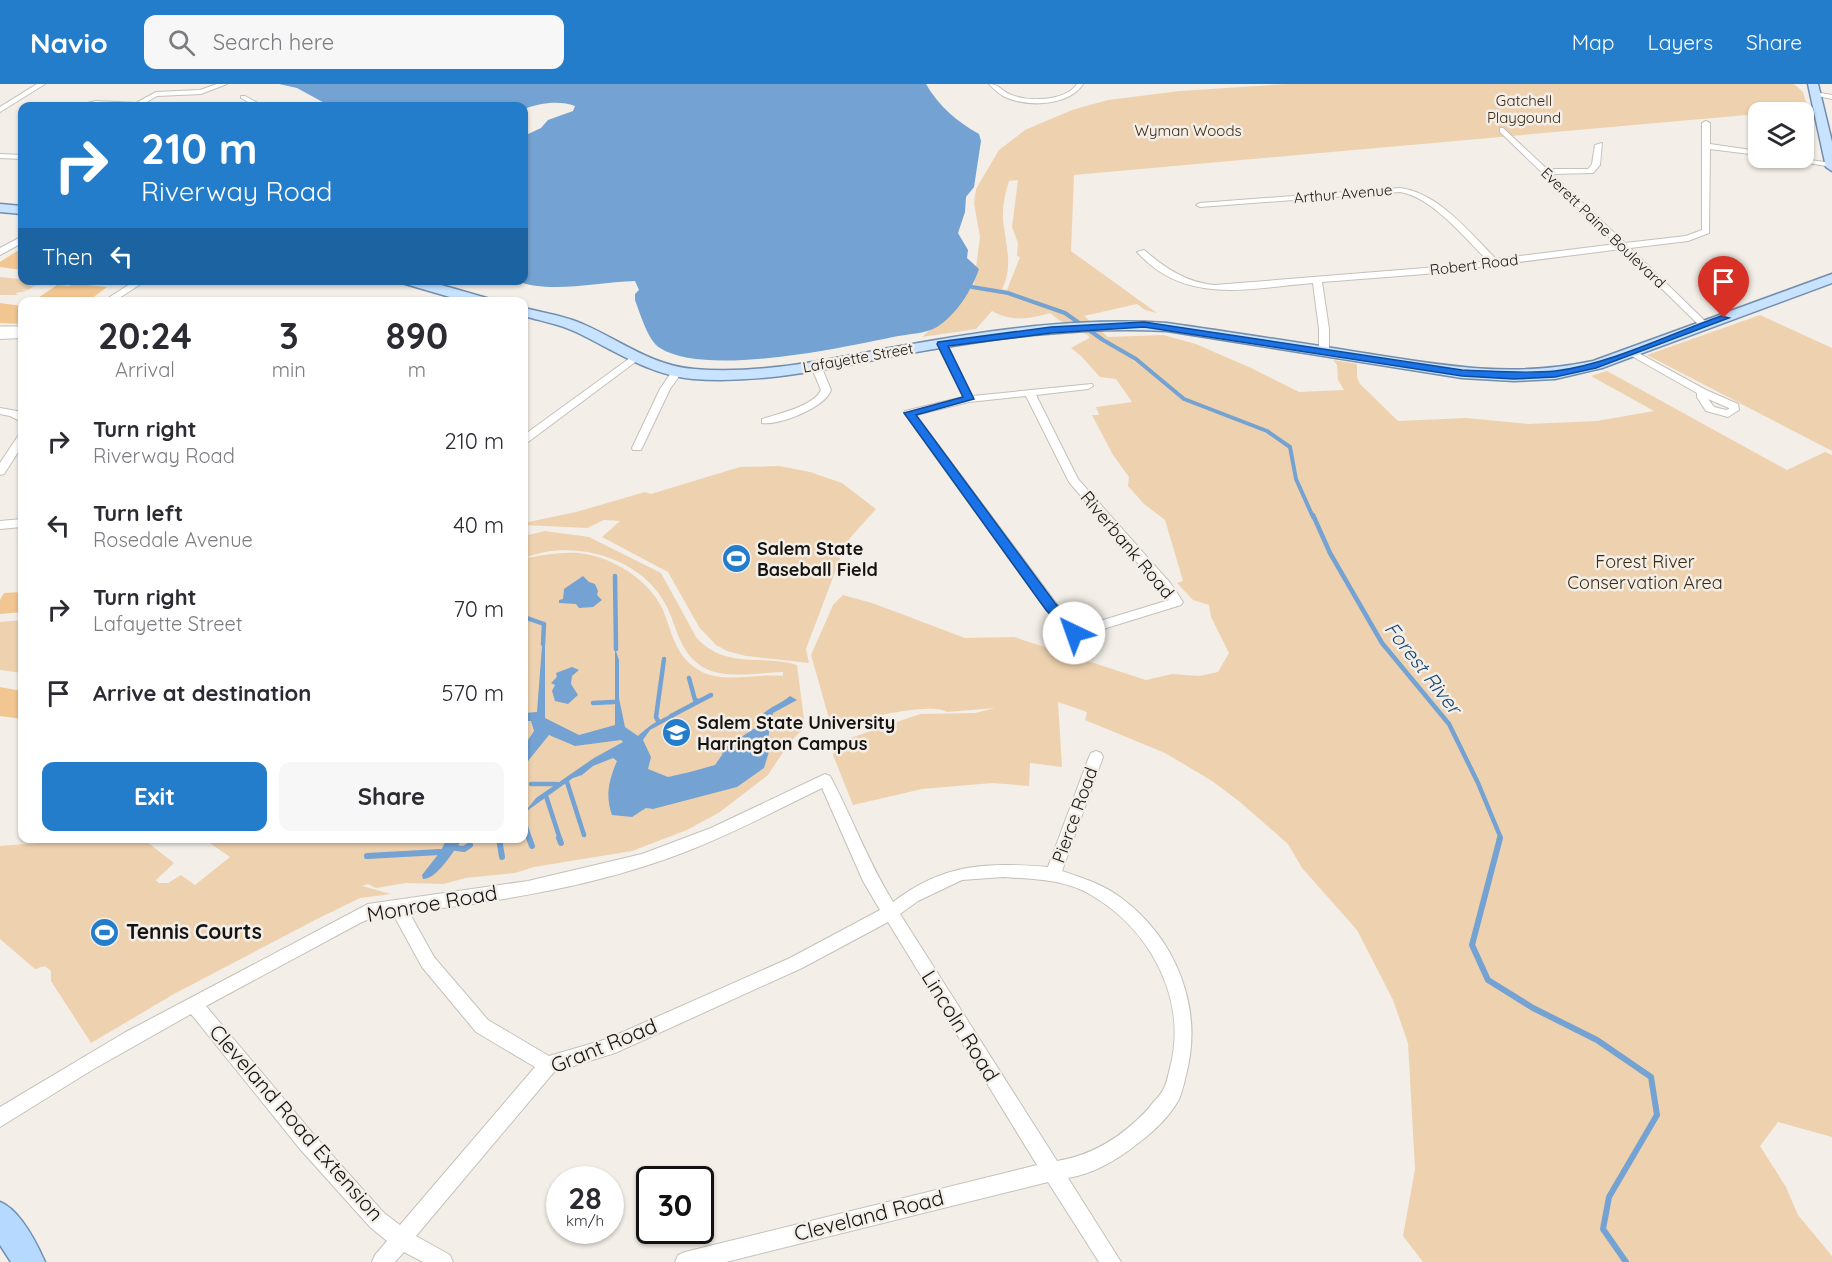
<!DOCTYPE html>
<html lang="en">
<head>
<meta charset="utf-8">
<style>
	body { margin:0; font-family:Quicksand,sans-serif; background:#f7f7f7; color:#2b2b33; height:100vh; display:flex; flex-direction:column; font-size:22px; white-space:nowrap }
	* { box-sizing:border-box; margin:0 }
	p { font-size:20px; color:#7c7c81 }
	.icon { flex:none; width:33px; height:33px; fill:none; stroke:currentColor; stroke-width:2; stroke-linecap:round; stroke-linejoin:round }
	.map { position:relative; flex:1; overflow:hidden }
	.details { position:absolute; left:18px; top:213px; width:510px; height:546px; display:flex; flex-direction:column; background:#fff; border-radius:12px; box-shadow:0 2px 4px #0004 }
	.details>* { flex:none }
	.hud { position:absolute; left:18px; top:18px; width:510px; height:183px; border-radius:12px; box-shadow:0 2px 4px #0004; background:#247dca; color:#fff; overflow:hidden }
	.controls { position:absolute; left:1748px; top:18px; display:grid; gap:12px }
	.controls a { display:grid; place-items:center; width:66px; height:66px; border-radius:12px; background:#fff; box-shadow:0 2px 4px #0004; font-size:30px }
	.speed { position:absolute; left:546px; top:1082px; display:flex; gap:12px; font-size:30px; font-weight:700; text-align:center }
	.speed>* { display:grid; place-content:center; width:78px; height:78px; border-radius:50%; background:#fff; box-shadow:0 2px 4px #0004; line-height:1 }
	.speed small { font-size:15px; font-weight:400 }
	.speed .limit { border:3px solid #111; border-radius:9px; background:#fff; color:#111 }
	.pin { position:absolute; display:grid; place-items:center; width:51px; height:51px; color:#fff; margin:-62px -26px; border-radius:50% 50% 50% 0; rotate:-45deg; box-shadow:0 0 6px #0007 }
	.pin .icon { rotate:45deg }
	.me { position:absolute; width:66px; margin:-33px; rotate:318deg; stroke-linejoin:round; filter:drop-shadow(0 0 4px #0008) }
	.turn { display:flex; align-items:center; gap:21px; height:126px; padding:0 24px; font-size:27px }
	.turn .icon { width:78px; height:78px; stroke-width:2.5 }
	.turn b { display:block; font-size:42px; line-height:51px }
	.then { display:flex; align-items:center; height:57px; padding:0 24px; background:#0003; gap:12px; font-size:22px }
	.eta { display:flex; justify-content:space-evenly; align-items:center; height:102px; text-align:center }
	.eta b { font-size:36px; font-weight:700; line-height:42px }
	.cta { display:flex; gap:12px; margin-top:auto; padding:12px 24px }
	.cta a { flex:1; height:69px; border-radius:12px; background:#247dca; color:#fff; font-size:24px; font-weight:700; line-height:69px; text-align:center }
	.cta a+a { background:#f7f7f7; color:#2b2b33 }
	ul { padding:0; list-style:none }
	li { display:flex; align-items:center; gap:18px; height:84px; padding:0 24px }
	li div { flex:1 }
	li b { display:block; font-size:22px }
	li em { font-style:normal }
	header { display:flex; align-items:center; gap:36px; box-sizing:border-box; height:84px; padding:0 30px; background:#247dca; color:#fff }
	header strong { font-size:28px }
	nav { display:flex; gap:33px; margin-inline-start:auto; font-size:21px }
	.search { width:420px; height:54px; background:#f7f7f7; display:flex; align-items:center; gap:15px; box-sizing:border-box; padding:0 21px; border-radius:12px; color:#7c7c81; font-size:22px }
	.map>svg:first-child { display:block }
</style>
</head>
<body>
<header>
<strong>Navio</strong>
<div class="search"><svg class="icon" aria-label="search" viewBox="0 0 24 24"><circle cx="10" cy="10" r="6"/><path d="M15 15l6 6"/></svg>Search here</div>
<nav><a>Map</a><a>Layers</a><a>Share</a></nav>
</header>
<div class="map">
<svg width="1832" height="1178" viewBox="0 0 1832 1178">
	<rect width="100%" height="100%" fill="#f3eee7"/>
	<!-- green -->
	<path fill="#eed2b0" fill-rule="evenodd" d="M1286,0H1794L1803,8L1812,39L1803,37V28H1758V30L1074,91L1071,167L1157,229L1145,226L1137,220L1084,232L1108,253L1163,251L1196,260L1251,284L1299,308L1344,306L1338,296L1337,281L1333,276L1357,280V293L1360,300L1398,337L1466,334L1528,340L1597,337L1654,327L1591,292L1607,287L1787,386L1825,368L1832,371V1053L1778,1038L1760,1062L1786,1103L1798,1131L1832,1172V1178H1423L1403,1152L1415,1085L1408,959L1393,916L1357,846L1302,784L1288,760L1240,718L1212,697L1165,669L1085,636L1087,628L1058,618L1062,683L1030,679L1029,702L992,699L922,705L853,721L833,671L839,658L920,630L975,629L995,624L947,628C930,617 857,636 835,643L828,631L811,571L833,521L843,511L875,520L965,554L1014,553L1146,596L1172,590L1199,592L1218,588L1229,569L1211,533L1209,521L1193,516L1177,499L1183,497L1165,436L1144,420L1128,402L1129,393L1113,371L1092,331H1099L1096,323L1132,318L1116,295L1100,293L1081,272L1071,264L1089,254V252L1059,236L1050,229C1030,235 1012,238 992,227L976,245L922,253L957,222L974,200L980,153L974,119L976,105L999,66L1025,46L1072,26L1108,16L1180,7ZM1018,96L1012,143L1018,159L1017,172L1020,173L1007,206L1002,205C1014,182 1005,158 1003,135C1002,122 1005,110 1009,97Z
		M0,193L39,197L35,202L27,201L33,203L28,206L21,205L27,207L15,209L18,211H0Z
		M1760,231L1832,264V367L1647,271Z
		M779,382L810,388L842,399L876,425L850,454L841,472L806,565L809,579L746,572L727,567L716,561L699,543L668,488L602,453L620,437L604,436L587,444L524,441V439L576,428L645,408L651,410L740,383Z
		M545,447L589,453L661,489L696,553C724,586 762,570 797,581L805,643L789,659L768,691L720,728L687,746L632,767L534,783L515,789L465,794L444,800L406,799L376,804L368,800L362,802L391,810L360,814L315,836L174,910L91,959L51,897V887L45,882L35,885L0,855V762L84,755H147V758L174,779L156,796L159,799H168L181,791L195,801L230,773L204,755L524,754V477L527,474C544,471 561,468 578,469C611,472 649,495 663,526C672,548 675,571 697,585C721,601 756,589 783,592V588C758,589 722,596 701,582C680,568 677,544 667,523C643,473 573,454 524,474V452Z
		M22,536V589L0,586V538Z"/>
	<!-- water -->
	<path fill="#74a2d2" d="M279,0H926C938,21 957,38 979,50L981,57L974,103L966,113L965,128L958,149L968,166L967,174L979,185C972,206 956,231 937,243C926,250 906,250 893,253C841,264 705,293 660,264C648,257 640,229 635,216V210L639,206L635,197C596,198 552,210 516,197L524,196V52L541,44L548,36L573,27L575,22C560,16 539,19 524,25V22H330L297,4Z
		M583,492L589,498L595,500L598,507L597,511L602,516L593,523L579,524L576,520L559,519V516L563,515L564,505Z
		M545,558V634L579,651L615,641V564L619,576V614L625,643L638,652C647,643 658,636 670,631L674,633L650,646L643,656L651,673L648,685L668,693L690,688L715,681L722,671L723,665L755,644C760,625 775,624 790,612L797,616L773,629L768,654L772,658L764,684L737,703L653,725L646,724L632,733L612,731C605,711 609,696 617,677L613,674L593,682L582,691L573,694L524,729L536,714L594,674L623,658L621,656L575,662L549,651L524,682V662L534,647L531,637H524V629L537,628L542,562Z
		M572,583L579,586L572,592L571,600L578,611L568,620L555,617L552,607L555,601L551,599L557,593L556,589Z
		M447,755H463C454,765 438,795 423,795L422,791L440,768Z"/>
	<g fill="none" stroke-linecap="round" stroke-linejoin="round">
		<!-- stream-far2 -->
		<path stroke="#74a2d2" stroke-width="4" d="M972,203L1008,209L1065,229L1103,256L1136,275L1184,315L1267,347L1290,363L1296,395L1313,433"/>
		<!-- stream-far1 -->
		<path stroke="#74a2d2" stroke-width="4.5" d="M1313,431L1330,469L1382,559L1449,640L1478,699L1500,752L1499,755
			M615,492L616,565
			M524,533L544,540L543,560
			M689,594L695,616L698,617
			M593,619L614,618
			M671,632L711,611
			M658,637L656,633L664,575
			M567,698L584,751
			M531,700H557
			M546,712L560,755
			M524,737L530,755"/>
		<!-- stream -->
		<path stroke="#74a2d2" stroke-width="6" d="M499,754L502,773
			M529,754L532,762
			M559,754L561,759
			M1500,754L1472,861L1488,896L1533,924L1597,956L1651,993L1657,1031L1609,1113L1603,1145L1626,1178
			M456,764L464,765L470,761
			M367,772L440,768"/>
	</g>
	<!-- building -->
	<path fill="#f2c690" d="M22,164V186L0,183V178Z
		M74,200L107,203L87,218H32L57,201L69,202Z
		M0,219L22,222V240L0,239Z
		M22,508V528L0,530V516L4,509Z
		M0,603L22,607V635L0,632Z"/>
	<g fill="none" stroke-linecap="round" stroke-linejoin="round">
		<defs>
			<path id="pedestrian" d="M0,246H22"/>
			<path id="minor" d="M37,0H45L0,28V23Z
				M217,0H227L201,10L157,12L140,22H73L96,17L136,19L156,8L200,6Z
				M989,0C998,0 1001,6 1009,10C1027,18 1065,18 1077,0H1083C1069,22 1026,24 1003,12C998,9 993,4 989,0Z
				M1815,8L1832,11V15L1813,11Z
				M241,12H245L263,22H255L241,14Z
				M1706,37L1710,39V60L1758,67V71L1710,65L1709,149L1688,157L1630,164L1706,238L1708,240L1703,243L1700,242L1621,165L1425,190L1322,198L1329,245V268L1324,271L1319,268V245L1313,199C1249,204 1186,222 1137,168L1144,166C1165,184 1187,199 1215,201L1425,184L1488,177C1465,154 1432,113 1400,108L1200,123L1196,121L1200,119L1400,104C1439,109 1470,149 1496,175L1616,160L1500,48V44H1503L1547,85H1588L1592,80L1595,61L1602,59L1600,81L1593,89L1552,90L1625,159L1686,152L1702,146V39Z
				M0,70L22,71V75L0,74Z
				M1779,74H1796L1832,79V83Z
				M19,154H22V159L0,171V164Z
				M136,196H147L113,218H102Z
				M22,248V254L0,255V249Z
				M942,257L947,260L972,312L1092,300L1093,302L1088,305L1036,311L1078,395L1171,500L1183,518L1181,521L1074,554L1069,552L1046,525L904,329L905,327L963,313L937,260ZM1026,312L1069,398L1169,516L1077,544L1056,519L916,331L969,318Z
				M1631,265L1706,306L1738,320L1739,326L1728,333L1706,327L1697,313V309L1628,270L1626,268ZM1708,315L1729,324V325L1726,326L1714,323Z
				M634,271L639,274L638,276L528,358L524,359V351Z
				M816,279L821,282L831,306C826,323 779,342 762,339V335C778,330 814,322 821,306L811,282Z
				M677,285L682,288L670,305L642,364L641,366H633L632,364L660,305L673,286Z
				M0,324L17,327L22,331V338L10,332L0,330Z
				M22,351V362L4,390L0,391V379L18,352Z
				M22,435V443L0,445V437Z
				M1096,667L1101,669L1103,673L1062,787C1083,794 1102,800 1120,813C1176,854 1204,924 1186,991C1184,999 1182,1010 1178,1017C1169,1033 1152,1049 1137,1060C1117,1076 1093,1090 1068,1094L1121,1178H1099L1048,1098L726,1178H675L678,1171L685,1168L1037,1081L888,838L802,884L615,969L554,988L416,1152L450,1171L453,1178H423L404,1168L395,1178H372L375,1171L387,1157L370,1143L300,1065L191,930L92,986L0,1043V1023L124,949L368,820L528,797L642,770L711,744L825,690L830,692C852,733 868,778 893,818C944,779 987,778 1048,783L1089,673L1091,669ZM822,704L863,797L880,826L790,874L607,955L549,972L488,936L434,873L409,828C503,817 597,802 685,768C732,750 777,726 822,704ZM1003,793C1033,795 1065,795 1091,811C1151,846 1188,916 1170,984C1168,991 1167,1000 1163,1006C1160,1012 1153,1018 1149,1024C1123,1052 1094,1071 1057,1077L900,830L918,817L962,796ZM393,830L422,883L476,948L535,983L400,1141L384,1129L314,1051L206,922L360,839L376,832Z"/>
			<path id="primary" d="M1808,0H1818L1832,58V87L1826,83Z
				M0,120L22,122V130L0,128Z
				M1832,190V199L1602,284L1555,295L1514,297L1462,294L1167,247C1077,242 989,255 900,271C833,284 763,300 693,295C649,291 614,266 576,248C559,240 541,237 524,232V224C544,229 566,232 585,241C621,257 653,282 694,285C763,291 833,274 901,262C989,246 1077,233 1167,239C1230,248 1294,258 1357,268C1441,281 1508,295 1593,277Z
				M400,196H424L490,215L492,218H467L402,199Z"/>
			<path id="trunk" d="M0,1118C20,1126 36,1158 45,1178H11L0,1161Z"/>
		</defs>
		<!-- pedestrian casing -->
		<use href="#pedestrian" stroke="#c5c0ba" stroke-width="9"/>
		<!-- minor casing -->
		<use href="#minor" stroke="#c5c0ba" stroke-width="2"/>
		<!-- primary casing -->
		<use href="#primary" stroke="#728eac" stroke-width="3"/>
		<!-- trunk casing -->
		<use href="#trunk" stroke="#728eac" stroke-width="3"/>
		<!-- pedestrian -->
		<use href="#pedestrian" stroke="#fff" stroke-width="7"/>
		<!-- minor -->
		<use href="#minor" fill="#fff" fill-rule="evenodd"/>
		<!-- primary -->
		<use href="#primary" fill="#c8e3ff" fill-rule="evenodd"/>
		<!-- trunk -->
		<use href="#trunk" fill="#b6daff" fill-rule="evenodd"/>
	</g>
	<!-- route -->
	<path fill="#1a73e8" stroke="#114b97" stroke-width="1.5" d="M1721,232L1729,234L1596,284L1555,293L1514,295L1462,292L1144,243L1051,249L948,262L974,315L916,331L1055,519L1079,545L1081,549L1074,553L1070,552L1046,526L904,329L963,313L937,260L938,258L1051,243L1144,238L1462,286C1493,287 1524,290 1555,287C1608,281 1670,250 1721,232Z"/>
	<!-- icons -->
	<defs>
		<symbol id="stadium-disc" viewBox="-11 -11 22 22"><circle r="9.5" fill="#247dca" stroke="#f3eee7"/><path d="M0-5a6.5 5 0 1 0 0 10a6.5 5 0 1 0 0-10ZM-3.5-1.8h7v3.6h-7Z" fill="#fff"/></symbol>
		<symbol id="university-disc" viewBox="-11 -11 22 22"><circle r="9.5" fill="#247dca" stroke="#f3eee7"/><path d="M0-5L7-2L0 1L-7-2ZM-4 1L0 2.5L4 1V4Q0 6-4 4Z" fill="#fff"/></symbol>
	</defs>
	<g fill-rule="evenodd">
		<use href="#stadium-disc" x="720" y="458" width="33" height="33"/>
		<use href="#university-disc" x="660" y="632" width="33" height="33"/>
		<use href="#stadium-disc" x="88" y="832" width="33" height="33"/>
	</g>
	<g text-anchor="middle" stroke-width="5" stroke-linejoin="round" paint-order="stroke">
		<!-- far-park labels -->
		<g font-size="15" fill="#3b2911" stroke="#f3eee7">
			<text x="1524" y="22">Gatchell<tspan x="1524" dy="17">Playgound</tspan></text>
			<text x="1188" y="52">Wyman Woods</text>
		</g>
		<!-- far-street labels -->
		<g font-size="15" fill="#161412" stroke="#f3eee7">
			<text transform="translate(1343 110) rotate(-5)" y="5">Arthur Avenue</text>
			<text transform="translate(1603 144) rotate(44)" y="5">Everett Paine Boulevard</text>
			<text transform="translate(1474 181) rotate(-7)" y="5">Robert Road</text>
			<text transform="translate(858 274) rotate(-10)" y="5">Lafayette Street</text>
		</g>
		<!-- street labels -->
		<g font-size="18" fill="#161412" stroke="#f3eee7">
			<text transform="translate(1127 461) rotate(50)" y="6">Riverbank Road</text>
			<text transform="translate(1075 731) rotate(-70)" y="6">Pierce Road</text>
		</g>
		<!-- poi labels -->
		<g font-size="18" font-weight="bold" fill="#161412" stroke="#f3eee7" text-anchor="start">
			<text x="757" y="471">Salem State<tspan x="757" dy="21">Baseball Field</tspan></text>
			<text x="697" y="645">Salem State University<tspan x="697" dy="21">Harrington Campus</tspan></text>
		</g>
		<!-- park labels -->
		<g font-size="18" fill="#3b2911" stroke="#f3eee7">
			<text x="1645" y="484">Forest River<tspan x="1645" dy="21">Conservation Area</tspan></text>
		</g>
		<!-- water labels -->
		<g font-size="20" font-style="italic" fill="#144673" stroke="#f3eee7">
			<text transform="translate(1423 584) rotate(52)" y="7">Forest River</text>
		</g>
		<!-- near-street labels -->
		<g font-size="21" fill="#161412" stroke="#f3eee7">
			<text transform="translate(432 820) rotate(-10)" y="7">Monroe Road</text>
			<text transform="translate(960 942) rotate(58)" y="7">Lincoln Road</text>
			<text transform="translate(604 962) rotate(-22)" y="7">Grant Road</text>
			<text transform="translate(296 1039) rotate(49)" y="7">Cleveland Road Extension</text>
			<text transform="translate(869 1132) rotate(-14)" y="7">Cleveland Road</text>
		</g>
		<!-- near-poi labels -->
		<g font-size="21" font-weight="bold" fill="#161412" stroke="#f3eee7" text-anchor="start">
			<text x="126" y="855">Tennis Courts</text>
		</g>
	</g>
</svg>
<div class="controls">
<a><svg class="icon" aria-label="layers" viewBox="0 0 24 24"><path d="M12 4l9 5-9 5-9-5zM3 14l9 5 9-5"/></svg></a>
</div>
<div class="speed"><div>28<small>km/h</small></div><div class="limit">30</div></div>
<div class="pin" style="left:1724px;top:234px;background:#d93025"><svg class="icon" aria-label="arrive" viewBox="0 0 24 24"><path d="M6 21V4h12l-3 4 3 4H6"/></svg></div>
<svg class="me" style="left:1074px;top:549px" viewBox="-20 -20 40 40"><circle r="19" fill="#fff"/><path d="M0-13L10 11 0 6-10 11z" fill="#1a73e8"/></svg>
<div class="hud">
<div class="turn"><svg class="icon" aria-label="right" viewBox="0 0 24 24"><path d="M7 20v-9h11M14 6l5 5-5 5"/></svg><div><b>210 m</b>Riverway Road</div></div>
<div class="then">Then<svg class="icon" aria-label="left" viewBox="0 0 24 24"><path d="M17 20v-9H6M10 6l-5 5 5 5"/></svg></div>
</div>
<section class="details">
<div class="eta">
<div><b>20:24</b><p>Arrival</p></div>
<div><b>3</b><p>min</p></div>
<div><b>890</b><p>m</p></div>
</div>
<ul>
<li><svg class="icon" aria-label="right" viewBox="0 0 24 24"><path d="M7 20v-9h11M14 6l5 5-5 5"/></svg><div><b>Turn right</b><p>Riverway Road</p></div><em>210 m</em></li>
<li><svg class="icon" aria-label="left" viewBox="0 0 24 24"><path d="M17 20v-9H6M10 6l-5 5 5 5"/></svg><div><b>Turn left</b><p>Rosedale Avenue</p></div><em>40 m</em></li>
<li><svg class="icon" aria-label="right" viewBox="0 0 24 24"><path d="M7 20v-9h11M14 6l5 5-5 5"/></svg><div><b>Turn right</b><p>Lafayette Street</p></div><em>70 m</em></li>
<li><svg class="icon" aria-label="arrive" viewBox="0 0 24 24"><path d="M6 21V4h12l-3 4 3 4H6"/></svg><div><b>Arrive at destination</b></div><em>570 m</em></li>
</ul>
<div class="cta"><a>Exit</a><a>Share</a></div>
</section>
</div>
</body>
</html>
